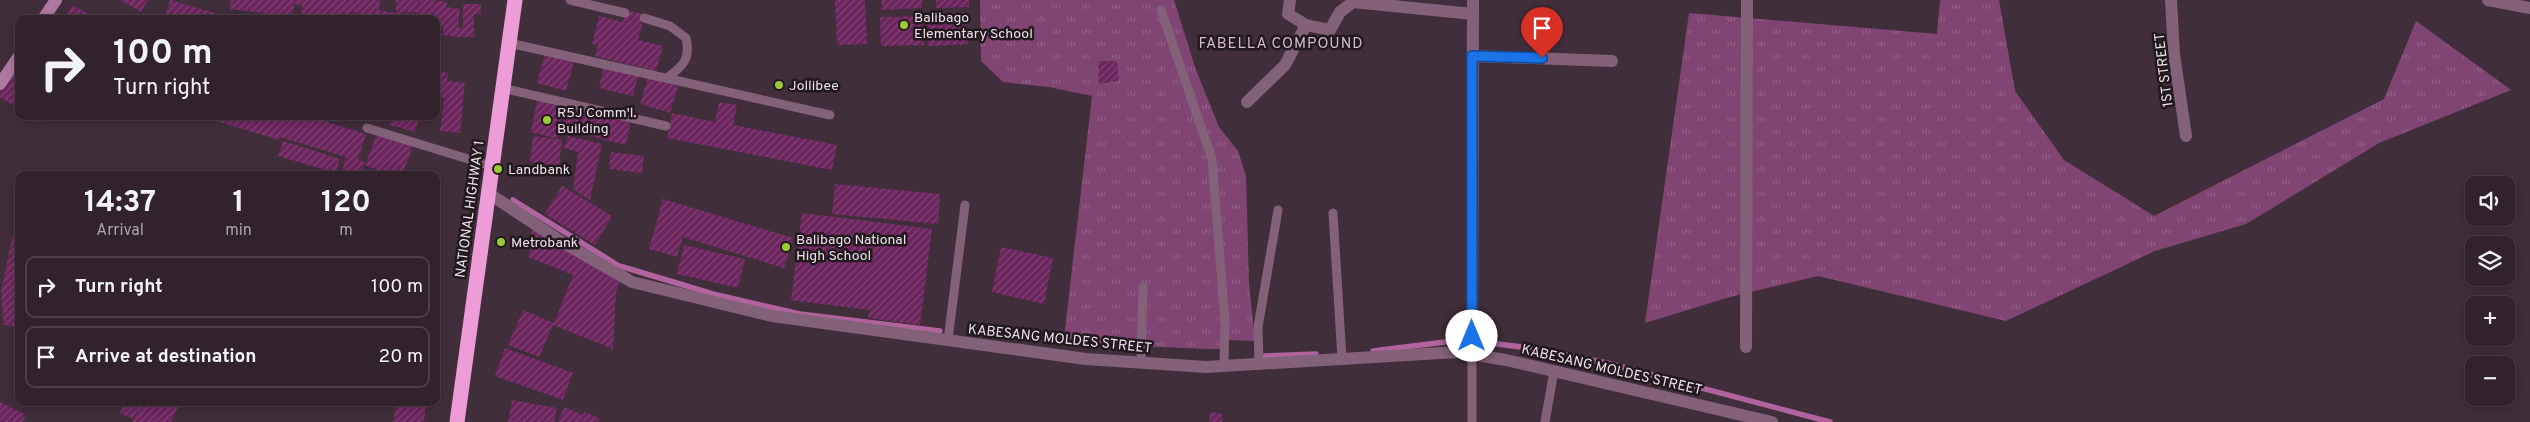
<!DOCTYPE html>
<html lang="en">
<head>
<meta charset="utf-8">
<style>
	body { margin:0; font-family:Overpass,sans-serif; background:#392a34; color:#f1f3f6; height:100vh; display:flex; flex-direction:column; font-size:19px; white-space:nowrap }
	* { box-sizing:border-box; margin:0 }
	p { font-size:16px; color:#a8a4a9 }
	.icon { flex:none; width:28px; height:28px; fill:none; stroke:currentColor; stroke-width:2; stroke-linecap:round; stroke-linejoin:round }
	.map { position:relative; flex:1; overflow:hidden }
	.panel { position:absolute; left:15px; top:171px; width:425px; height:235px; display:flex; flex-direction:column; background:#31222c; border-radius:10px; box-shadow:0 2px 12px #0003,0 0 0 1px #4c3f48 }
	.panel>* { flex:none }
	.top-card { position:absolute; left:15px; top:15px; width:425px; height:105px; border-radius:10px; box-shadow:0 2px 12px #0003,0 0 0 1px #4c3f48; background:#31222c; color:#f1f3f6; overflow:hidden }
	.tools { position:absolute; left:2465px; top:176px; display:grid; gap:10px }
	.tools a { display:grid; place-items:center; width:50px; height:50px; border-radius:10px; background:#31222c; box-shadow:0 2px 12px #0003,0 0 0 1px #4c3f48; font-size:25px }
	.pin { position:absolute; display:grid; place-items:center; width:42px; height:42px; color:#fff; margin:-51px -21px; border-radius:50% 50% 50% 0; rotate:-45deg; box-shadow:0 0 5px #0007 }
	.pin .icon { rotate:45deg }
	.me { position:absolute; width:55px; margin:-28px; rotate:0deg; stroke-linejoin:round; filter:drop-shadow(0 0 4px #0008) }
	.turn { display:flex; align-items:center; gap:18px; height:105px; padding:0 15px; font-size:22px }
	.turn .icon { width:65px; height:65px; stroke-width:2.5 }
	.turn b { display:block; font-size:35px; line-height:42px }
	.eta { display:flex; justify-content:space-evenly; align-items:center; height:85px; text-align:center }
	.eta b { font-size:30px; font-weight:700; line-height:35px }
	ul { padding:0; list-style:none }
	li { display:flex; align-items:center; gap:15px; height:62px; margin:0 10px 8px; padding:0 5px; border:2px solid #4c3f48; border-radius:10px }
	li div { flex:1 }
	li b { display:block; font-size:19px }
	li em { font-style:normal }
	.map>svg:first-child { display:block }
</style>
</head>
<body>
<div class="map">
<svg width="2530" height="422" viewBox="0 0 2530 422">
	<defs>
		<pattern id="grass-tufts" width="24" height="20" patternUnits="userSpaceOnUse" patternTransform="scale(1.25)"><rect width="24" height="20" fill="#814573"/><path d="M3 7l-1-3M5 7V3M7 7l1-3M15 17l-1-3M17 17v-4M19 17l1-3" fill="none" stroke="#936087"/></pattern>
		<pattern id="building-hatch" width="6" height="6" patternUnits="userSpaceOnUse" patternTransform="scale(1.25)"><rect width="6" height="6" fill="#6c255d"/><path d="M-1 1l2-2M0 6l6-6M5 7l2-2" fill="none" stroke="#814474"/></pattern>
	</defs>
	<rect width="100%" height="100%" fill="#412e3b"/>
	<!-- grass -->
	<path fill="url(#grass-tufts)" d="M980,0H1174L1196,70L1219,127L1238,151L1246,176L1249,283L1255,341L1229,340L1222,349H1208L1113,345L1064,338L1092,96L1049,87L1003,82L981,61Z
		M1940,0H1999L2015,91L2064,160L2154,216L2384,99L2416,21L2511,90L2379,143L2246,224L2155,251L2006,321L1818,276L1730,297L1645,323L1689,13L1937,34Z"/>
	<g fill="none" stroke-linecap="round" stroke-linejoin="round">
		<!-- stream -->
		<path stroke="#b0639d" stroke-width="5.5" d="M513,200L619,266L630,269L713,294L800,314L940,331
			M1373,351L1445,342L1474,341L1529,348L1607,363L1830,422
			M1265,356L1316,354"/>
	</g>
	<!-- building -->
	<path fill="url(#building-hatch)" d="M120,0H148L141,12Z
		M170,0L225,16L224,19L165,18Z
		M231,0H380L379,10L396,13V0H418V7L419,0H434L433,10L435,0L447,2L446,7L460,9L458,28H463V4H481V14H474V37H457L442,35L444,27L436,26V19H416L417,12L396,13L414,14V19H355L356,13L350,12L349,19H301L302,5L294,4L293,17L230,9Z
		M835,0H865L867,44L837,45Z
		M881,0H922V8L882,10Z
		M936,0H969V7L936,8Z
		M72,5L98,19H65Z
		M626,10L645,15L638,40L663,46L656,71L595,56L598,45L592,44L599,16L623,22Z
		M966,12L968,44L928,46L927,14Z
		M923,16L924,45L881,46L880,17Z
		M545,53L574,61L566,91L537,83Z
		M1098,61H1117L1119,81L1099,84Z
		M604,65L639,74L633,96L599,88Z
		M14,70L19,73V109L0,97V91Z
		M436,71L448,73L447,81L465,83L460,133L440,131L444,98L436,97Z
		M648,77L678,86L670,113L640,104Z
		M537,100L563,108L558,139L531,132Z
		M719,102L737,105L733,125L837,145L832,170L667,138L672,113L715,122Z
		M567,106L631,121L626,145L561,129Z
		M30,116H44L40,123Z
		M199,116H308L366,134L358,160L365,162L361,175H341L346,157L280,137L279,140Z
		M392,116H419L415,132L390,125Z
		M377,134L413,146L402,175H389L365,165Z
		M533,136L562,140L559,166L530,162Z
		M568,136L602,144L590,200L573,189L578,152L564,148Z
		M283,141L340,159L336,173L278,156Z
		M611,152L644,156L642,173L609,169Z
		M835,184L940,194L938,224L832,214Z
		M562,186L612,216L595,245L545,214Z
		M663,199L793,238L784,268L683,237L677,257L649,249Z
		M802,213L932,229L920,325L868,318L870,310L791,300Z
		M531,225L621,278L616,292L613,349L553,325L539,357L508,345L523,310L554,323L573,275L528,257L533,242Z
		M12,237L19,238V326L4,325L1,293Z
		M684,245L745,259L738,288L677,274Z
		M1001,247L1053,258L1044,304L992,292Z
		M505,348L573,373L563,400L495,376Z
		M512,400L557,408L554,422H508Z
		M0,402L26,415L22,422H0Z
		M125,402H141L133,419L120,413Z
		M141,402H180L171,422H133Z
		M397,402H426L424,422H393Z
		M564,407L583,415L584,412L600,418L598,422H558Z
		M1210,412L1223,414L1222,422H1209Z"/>
	<g fill="none" stroke-linecap="round" stroke-linejoin="round">
		<!-- lane -->
		<path stroke="#836179" stroke-width="9" d="M570,0L625,13
			M1161,10L1212,159L1225,321L1224,366
			M644,18L670,26L686,38C691,59 683,66 667,78
			M509,43L830,115
			M502,88L666,126
			M367,128L491,166
			M1333,213L1342,359
			M948,340L965,205
			M1141,362L1143,287
			M1259,365L1258,327L1278,210
			M1472,422V354
			M1545,422L1554,371"/>
		<!-- street -->
		<path stroke="#836179" stroke-width="12" d="M1290,0L1288,14L1306,25
			M2171,0L2174,54L2186,136
			M2488,0L2530,8
			M1472,56L1612,61
			M1247,102L1285,65L1306,25L1330,30L1340,12L1353,2L1473,14
			M488,193L562,242L632,282L772,316L1086,359L1206,367L1458,352L1506,360L1772,422
			M1746,347L1747,0
			M1472,354L1473,0"/>
		<!-- secondary -->
		<path stroke="#ae79a0" stroke-width="12" d="M43,19L56,0
			M0,84L19,56"/>
		<!-- highway -->
		<path stroke="#ed9cd8" stroke-width="15" d="M457,422L515,0"/>
	</g>
	<g fill="none" stroke-linecap="round" stroke-linejoin="round">
		<defs>
			<path id="route" d="M1472,336V56L1542,58"/>
		</defs>
		<!-- route casing -->
		<use href="#route" stroke="#114b97" stroke-width="12"/>
		<!-- route -->
		<use href="#route" stroke="#1a73e8" stroke-width="9"/>
	</g>
	<!-- markers -->
	<g fill="#99cb36" stroke="#22191f" stroke-width="2">
		<circle cx="904" cy="25" r="5"/>
		<circle cx="779" cy="85" r="5"/>
		<circle cx="547" cy="120" r="5"/>
		<circle cx="498" cy="169" r="5"/>
		<circle cx="501" cy="242" r="5"/>
		<circle cx="786" cy="247" r="5"/>
	</g>
	<g text-anchor="middle" stroke-width="5" stroke-linejoin="round" paint-order="stroke">
		<!-- poi labels -->
		<g font-size="14" fill="#ede1e9" stroke="#22191f" text-anchor="start">
			<text x="914" y="22">Balibago<tspan x="914" dy="16">Elementary School</tspan></text>
			<text x="789" y="90">Jollibee</text>
			<text x="557" y="117">R5J Comm'l.<tspan x="557" dy="16">Building</tspan></text>
			<text x="508" y="174">Landbank</text>
			<text x="796" y="244">Balibago National<tspan x="796" dy="16">High School</tspan></text>
			<text x="511" y="247">Metrobank</text>
		</g>
		<!-- street labels -->
		<g font-size="14" fill="#ede1e9" stroke="#22191f">
			<text transform="translate(2163 70) rotate(-97)" y="5">1ST STREET</text>
			<text transform="translate(469 209) rotate(-82)" y="5">NATIONAL HIGHWAY 1</text>
			<text transform="translate(1060 338) rotate(6)" y="5">KABESANG MOLDES STREET</text>
			<text transform="translate(1612 369) rotate(13)" y="5">KABESANG MOLDES STREET</text>
		</g>
		<!-- neighbourhood labels -->
		<g font-size="15" letter-spacing="1" fill="#d2bacb" stroke="#22191f">
			<text x="1281" y="48">FABELLA COMPOUND</text>
		</g>
	</g>
</svg>
<div class="tools">
<a><svg class="icon" aria-label="sound" viewBox="0 0 24 24"><path d="M4 9h4l5-4v14l-5-4H4zM17 9q2 3 0 6"/></svg></a>
<a><svg class="icon" aria-label="layers" viewBox="0 0 24 24"><path d="M12 4l9 5-9 5-9-5zM3 14l9 5 9-5"/></svg></a>
<a>+</a>
<a>−</a>
</div>
<div class="pin" style="left:1542px;top:58px;background:#d93025"><svg class="icon" aria-label="arrive" viewBox="0 0 24 24"><path d="M6 21V4h12l-3 4 3 4H6"/></svg></div>
<svg class="me" style="left:1472px;top:336px" viewBox="-20 -20 40 40"><circle r="19" fill="#fff"/><path d="M0-13L10 11 0 6-10 11z" fill="#1a73e8"/></svg>
<div class="top-card">
<div class="turn"><svg class="icon" aria-label="right" viewBox="0 0 24 24"><path d="M7 20v-9h11M14 6l5 5-5 5"/></svg><div><b>100 m</b>Turn right</div></div>
</div>
<section class="panel">
<div class="eta">
<div><b>14:37</b><p>Arrival</p></div>
<div><b>1</b><p>min</p></div>
<div><b>120</b><p>m</p></div>
</div>
<ul>
<li><svg class="icon" aria-label="right" viewBox="0 0 24 24"><path d="M7 20v-9h11M14 6l5 5-5 5"/></svg><div><b>Turn right</b></div><em>100 m</em></li>
<li><svg class="icon" aria-label="arrive" viewBox="0 0 24 24"><path d="M6 21V4h12l-3 4 3 4H6"/></svg><div><b>Arrive at destination</b></div><em>20 m</em></li>
</ul>
</section>
</div>
</body>
</html>
